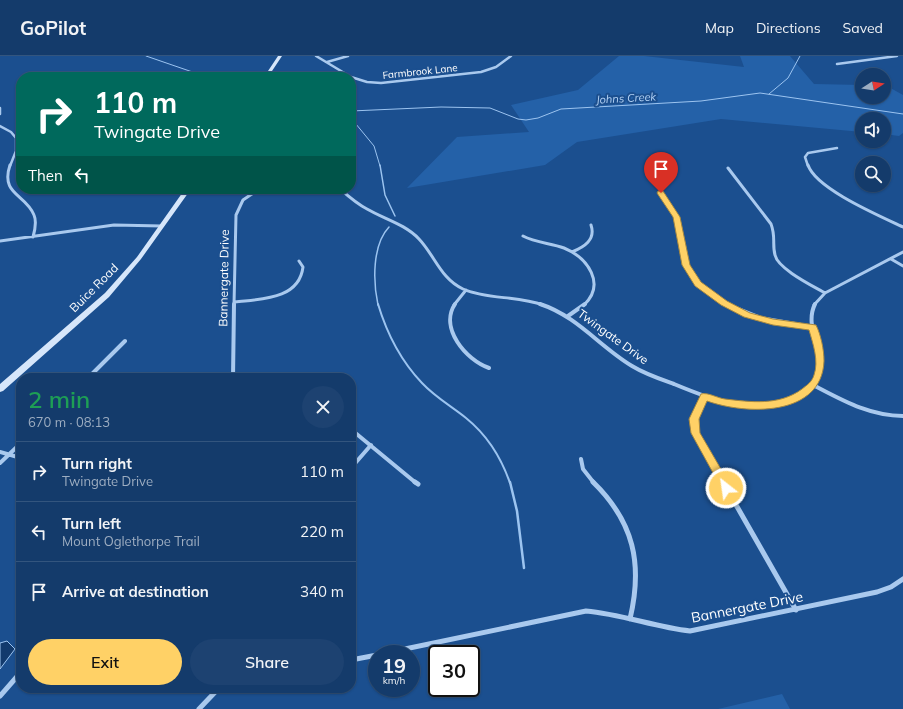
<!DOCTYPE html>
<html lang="en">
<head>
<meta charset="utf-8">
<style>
	body { margin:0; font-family:Mulish,sans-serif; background:#1d4271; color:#f1f3f6; height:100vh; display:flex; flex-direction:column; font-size:15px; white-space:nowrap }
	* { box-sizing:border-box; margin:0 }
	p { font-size:13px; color:#9dadc1 }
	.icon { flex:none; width:22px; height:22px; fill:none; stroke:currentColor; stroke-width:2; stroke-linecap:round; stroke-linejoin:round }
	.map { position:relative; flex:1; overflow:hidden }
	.details { position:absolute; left:16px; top:317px; width:340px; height:320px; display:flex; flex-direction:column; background:#143b6b; border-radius:16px; box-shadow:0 1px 3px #0004,0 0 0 1px #33557e }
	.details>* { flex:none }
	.banner { position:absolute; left:16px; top:16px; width:340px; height:122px; border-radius:16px; box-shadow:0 1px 3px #0004,0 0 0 1px #33557e; background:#00695c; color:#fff; overflow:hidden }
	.needle { width:26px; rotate:78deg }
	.tools { position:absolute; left:855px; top:12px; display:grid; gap:8px }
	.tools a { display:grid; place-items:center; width:36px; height:36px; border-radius:50%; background:#143b6b; box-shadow:0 1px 3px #0004,0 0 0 1px #33557e; font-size:20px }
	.speed { position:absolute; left:368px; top:589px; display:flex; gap:8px; font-size:20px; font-weight:700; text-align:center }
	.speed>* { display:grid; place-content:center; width:52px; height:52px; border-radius:50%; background:#143b6b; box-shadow:0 1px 3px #0004,0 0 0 1px #33557e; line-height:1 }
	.speed small { font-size:10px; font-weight:400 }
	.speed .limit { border:2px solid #111; border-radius:6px; background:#fff; color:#111 }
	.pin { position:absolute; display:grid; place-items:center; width:34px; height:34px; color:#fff; margin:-41px -17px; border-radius:50% 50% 50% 0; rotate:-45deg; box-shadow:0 0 4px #0007 }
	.pin .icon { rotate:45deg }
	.me { position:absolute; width:44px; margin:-22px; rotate:330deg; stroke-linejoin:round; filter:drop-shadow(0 0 3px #0008) }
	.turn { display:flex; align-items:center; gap:14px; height:84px; padding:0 12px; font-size:18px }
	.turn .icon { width:52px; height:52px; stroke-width:2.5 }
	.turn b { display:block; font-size:28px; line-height:34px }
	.then { display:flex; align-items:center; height:38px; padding:0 12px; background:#0003; gap:8px; font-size:15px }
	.round { display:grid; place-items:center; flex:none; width:42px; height:42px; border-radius:21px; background:#1d4271 }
	.head { display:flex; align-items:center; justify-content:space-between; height:68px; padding:0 12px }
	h1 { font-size:24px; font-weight:600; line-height:30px; color:#1e9e55 }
	.primary-button { display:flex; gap:8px; margin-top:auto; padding:8px 12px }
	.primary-button a { flex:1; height:46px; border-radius:24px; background:#ffd166; color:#111; font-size:16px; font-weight:600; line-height:46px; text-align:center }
	.primary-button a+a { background:#1d4271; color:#f1f3f6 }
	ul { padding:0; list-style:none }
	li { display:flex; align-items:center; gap:12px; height:60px; padding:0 12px; border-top:1px solid #33557e }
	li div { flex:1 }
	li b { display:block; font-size:15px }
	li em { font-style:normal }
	header { display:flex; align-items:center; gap:24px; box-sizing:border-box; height:56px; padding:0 20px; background:#143b6b; border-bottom:1px solid #33557e }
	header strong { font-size:19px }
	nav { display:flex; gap:22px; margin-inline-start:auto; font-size:14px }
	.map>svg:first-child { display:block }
</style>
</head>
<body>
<header>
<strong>GoPilot</strong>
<nav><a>Map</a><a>Directions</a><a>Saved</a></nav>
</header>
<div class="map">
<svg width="903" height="653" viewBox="0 0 903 653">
	<rect width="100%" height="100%" fill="#1b4f8f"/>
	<!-- green -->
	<path fill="#2461a8" d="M619,0H644L744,11L740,0H790L814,28L862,29V41H884L885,29L903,39V77L899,80L884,78V63H862V76L721,63L577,86L545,109L407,132L457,81L529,76L511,49L578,34Z
		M782,638L790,653H718Z"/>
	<!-- water -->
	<path fill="#123a6d" stroke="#9cc4f0" d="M7,585L15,593L0,613V587Z"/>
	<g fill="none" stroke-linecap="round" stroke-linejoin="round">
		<!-- stream-far3 -->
		<path stroke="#9cc4f0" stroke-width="1" d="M146,0L207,21
			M769,38L788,22L800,0
			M351,55L441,51L490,52L518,63L526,64L538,62L561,53L701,45L760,37L903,58
			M351,62L374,90L380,110"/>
		<!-- stream-far2 -->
		<path stroke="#9cc4f0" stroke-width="1.5" d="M380,109L385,139L395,160
			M378,249C373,226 372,189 389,171"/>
		<!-- stream-far1 -->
		<path stroke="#9cc4f0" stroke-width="2" d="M378,248C387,278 401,305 422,327C435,341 451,350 466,362C487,379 501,401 510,427"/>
		<!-- stream -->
		<path stroke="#9cc4f0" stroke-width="2.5" d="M510,426L517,455L524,512"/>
		<!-- street-far3 -->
		<path stroke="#a9c9ee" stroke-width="2.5" d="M316,0L351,21
			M327,6L348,0
			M837,8L897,0
			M351,21L367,26L381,27L481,16L496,11L511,0
			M0,52V58
			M0,70L11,76L16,82V95L10,110
			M808,110L805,101L808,97L837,92"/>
		<!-- street-far2 -->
		<path stroke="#a9c9ee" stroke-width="3" d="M10,109C0,139 26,138 34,159C37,166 35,174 33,181
			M808,109C816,133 880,160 903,171
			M728,112L771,168C776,181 772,188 775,199C778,213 813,230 825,237
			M340,133C348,140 357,148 367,153C384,163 405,168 419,183C435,200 441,223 463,233C485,243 518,240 543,249
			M661,137L677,163L684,204L688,215L704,233L728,249
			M523,180C536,187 551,187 564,192C588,202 606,228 584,249
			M0,185L114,169L162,170
			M572,196C584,191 596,184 591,169
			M891,203L903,210
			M235,246C260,243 299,244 303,211L299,205
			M234,249L236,159L243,144L259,133
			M454,249L466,234
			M814,249L825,237L903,196"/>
		<!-- street-far1 -->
		<path stroke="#a9c9ee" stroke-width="4" d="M455,248C439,272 466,304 489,312
			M540,248C577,260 600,291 632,310C645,318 660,323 674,328C710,343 749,359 788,345C798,342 808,337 814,327C831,301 802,274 815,248
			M726,248L761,262L813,271
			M568,260L585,248
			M88,322L125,285
			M233,322L234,248
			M813,329C842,344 869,360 903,360
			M704,341L694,363L695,377L723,427
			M353,375L416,427
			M0,396L21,402
			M581,403L583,413L594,427
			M0,407L21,387
			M351,412L371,389"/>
		<!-- street -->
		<path stroke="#a9c9ee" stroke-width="5" d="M415,426L418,428
			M593,426C634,466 643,508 630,563
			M723,426L796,554
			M381,598L586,555C621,558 655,571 690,575L877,536L891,531L903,523
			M351,604L377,599
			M0,640L21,616
			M199,653L219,632"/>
		<!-- secondary -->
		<path fill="#d6e6fa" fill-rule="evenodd" d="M278,0H282L268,21H264Z
			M185,133H191L141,203L109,241L3,335L0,336V328L105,237L137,201Z"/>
	</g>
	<!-- route -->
	<path fill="#ffd166" stroke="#a68842" d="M658,135H663L680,161L690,209L701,226L727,245L750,257L773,263L816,269C821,279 824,294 824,305C822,361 746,359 707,345L699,363L700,377L732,432L730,435H723L691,377L689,363L701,338C708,336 717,342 725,343C751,346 779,350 802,333C807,329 812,326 814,319C819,305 813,288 809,274L773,269L744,261L721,249L695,230L682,209L673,161L657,137Z"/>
	<g text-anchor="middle" stroke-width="4" stroke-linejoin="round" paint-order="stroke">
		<!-- far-street labels -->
		<g font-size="10" fill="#fff" stroke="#1b4f8f">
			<text transform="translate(420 15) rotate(-6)" y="4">Farmbrook Lane</text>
		</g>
		<!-- far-water labels -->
		<g font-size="11" font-style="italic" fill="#b5d3f5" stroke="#1b4f8f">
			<text transform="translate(626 42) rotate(-3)" y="4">Johns Creek</text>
		</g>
		<!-- street labels -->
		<g font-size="12" fill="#fff" stroke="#1b4f8f">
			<text transform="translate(224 222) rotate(-89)" y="4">Bannergate Drive</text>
			<text transform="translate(94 232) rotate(-45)" y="4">Buice Road</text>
			<text transform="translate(613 281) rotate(36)" y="4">Twingate Drive</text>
		</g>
		<!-- near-street labels -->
		<g font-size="14" fill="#fff" stroke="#1b4f8f">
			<text transform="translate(747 551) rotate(-11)" y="5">Bannergate Drive</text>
		</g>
	</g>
</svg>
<div class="tools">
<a><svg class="needle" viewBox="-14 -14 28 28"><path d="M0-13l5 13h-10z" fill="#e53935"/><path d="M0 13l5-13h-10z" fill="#9dadc1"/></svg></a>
<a><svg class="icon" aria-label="sound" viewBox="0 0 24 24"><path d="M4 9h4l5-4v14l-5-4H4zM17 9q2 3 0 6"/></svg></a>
<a><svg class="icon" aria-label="search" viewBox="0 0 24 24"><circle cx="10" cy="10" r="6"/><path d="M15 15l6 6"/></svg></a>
</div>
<div class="speed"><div>19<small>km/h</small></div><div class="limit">30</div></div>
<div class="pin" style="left:661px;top:137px;background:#d93025"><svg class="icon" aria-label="arrive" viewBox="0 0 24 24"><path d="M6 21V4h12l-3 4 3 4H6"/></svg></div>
<svg class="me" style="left:726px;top:432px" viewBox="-20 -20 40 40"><circle r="17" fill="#ffd166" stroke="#fff" stroke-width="3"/><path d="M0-11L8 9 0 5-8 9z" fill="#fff"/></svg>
<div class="banner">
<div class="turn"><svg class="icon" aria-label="right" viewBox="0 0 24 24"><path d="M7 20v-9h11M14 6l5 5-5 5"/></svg><div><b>110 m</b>Twingate Drive</div></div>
<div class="then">Then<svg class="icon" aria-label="left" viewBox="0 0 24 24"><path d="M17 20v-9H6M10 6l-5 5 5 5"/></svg></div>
</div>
<section class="details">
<div class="head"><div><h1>2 min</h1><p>670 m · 08:13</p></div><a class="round"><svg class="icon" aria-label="close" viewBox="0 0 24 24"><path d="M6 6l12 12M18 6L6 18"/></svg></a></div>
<ul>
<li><svg class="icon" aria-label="right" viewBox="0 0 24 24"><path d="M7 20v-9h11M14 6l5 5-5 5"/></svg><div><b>Turn right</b><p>Twingate Drive</p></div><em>110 m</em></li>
<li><svg class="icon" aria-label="left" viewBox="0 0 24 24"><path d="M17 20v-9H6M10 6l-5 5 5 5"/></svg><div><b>Turn left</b><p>Mount Oglethorpe Trail</p></div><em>220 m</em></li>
<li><svg class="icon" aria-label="arrive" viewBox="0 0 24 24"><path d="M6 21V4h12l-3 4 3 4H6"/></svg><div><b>Arrive at destination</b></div><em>340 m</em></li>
</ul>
<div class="primary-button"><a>Exit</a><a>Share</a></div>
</section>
</div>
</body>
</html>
